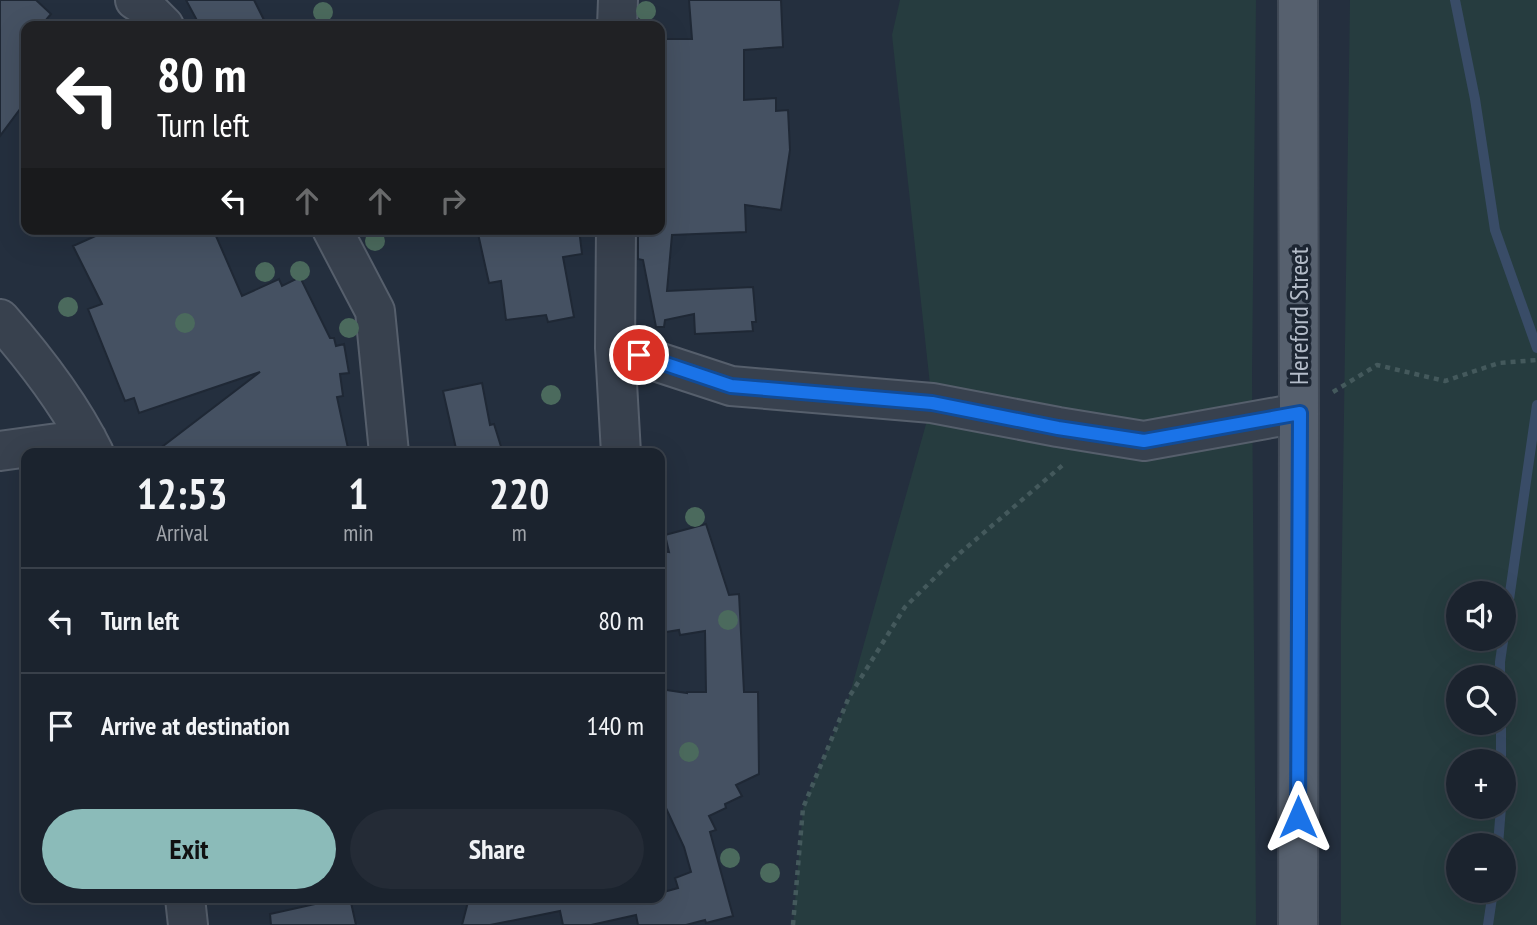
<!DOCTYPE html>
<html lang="en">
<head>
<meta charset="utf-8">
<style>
	body { margin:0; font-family:"PT Sans Narrow",sans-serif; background:#242b36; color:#f1f3f6; height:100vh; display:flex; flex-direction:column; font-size:26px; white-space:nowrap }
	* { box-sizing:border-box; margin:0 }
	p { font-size:23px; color:#a0a4aa }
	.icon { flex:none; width:38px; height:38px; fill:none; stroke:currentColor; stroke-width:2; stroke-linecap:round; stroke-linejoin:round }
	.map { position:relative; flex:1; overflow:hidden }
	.sheet { position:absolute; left:21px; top:448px; width:644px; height:455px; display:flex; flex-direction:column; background:#1b232e; border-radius:14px; box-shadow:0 7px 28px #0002,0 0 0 2px #39404a }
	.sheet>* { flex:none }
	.guide { position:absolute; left:21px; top:21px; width:644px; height:214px; border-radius:14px; box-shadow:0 7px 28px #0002,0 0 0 2px #39404a; background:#202124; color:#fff; overflow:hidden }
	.tools { position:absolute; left:1446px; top:581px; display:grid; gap:14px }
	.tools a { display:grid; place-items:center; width:70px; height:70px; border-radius:50%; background:#1b232e; box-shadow:0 7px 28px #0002,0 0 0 2px #39404a; font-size:35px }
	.pin { position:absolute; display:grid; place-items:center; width:60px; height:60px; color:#fff; margin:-30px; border:4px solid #fff; border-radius:50%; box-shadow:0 2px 7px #0007 }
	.me { position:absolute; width:77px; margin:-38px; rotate:0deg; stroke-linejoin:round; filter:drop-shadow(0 0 5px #0008) }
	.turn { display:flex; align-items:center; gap:24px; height:147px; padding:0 21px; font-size:32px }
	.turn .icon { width:91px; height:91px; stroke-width:2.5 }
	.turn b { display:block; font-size:49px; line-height:60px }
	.lanes { display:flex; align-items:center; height:66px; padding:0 21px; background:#0003; justify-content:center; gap:35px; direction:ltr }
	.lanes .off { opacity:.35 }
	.eta { display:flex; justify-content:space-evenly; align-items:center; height:119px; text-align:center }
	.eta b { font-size:42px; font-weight:600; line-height:49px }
	.button { display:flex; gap:14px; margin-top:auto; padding:14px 21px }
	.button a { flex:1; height:80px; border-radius:42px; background:#8bbbb9; color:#111; font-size:28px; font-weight:600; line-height:80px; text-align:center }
	.button a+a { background:#242b36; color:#f1f3f6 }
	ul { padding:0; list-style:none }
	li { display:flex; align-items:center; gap:21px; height:105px; padding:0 21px; border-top:2px solid #39404a }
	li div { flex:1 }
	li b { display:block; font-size:26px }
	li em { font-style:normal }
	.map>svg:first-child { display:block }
</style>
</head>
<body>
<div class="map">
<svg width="1537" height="925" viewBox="0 0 1537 925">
	<rect width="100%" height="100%" fill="#242f3e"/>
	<!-- green -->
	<path fill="#263c3f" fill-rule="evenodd" d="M900,0H1256L1252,374L1256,925H793L803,808L849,697L932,403L892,35Z
		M1350,0H1537V925H1341V621ZM1458,593H1503V639H1458ZM1458,677H1503V723H1458ZM1458,761H1503V807H1458ZM1458,845H1503V891H1458Z"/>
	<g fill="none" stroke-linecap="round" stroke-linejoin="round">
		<!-- stream -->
		<path stroke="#394c67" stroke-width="10" d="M1455,0L1475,99L1495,230L1537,348
			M1500,677V662L1537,405
			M1501,723V761
			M1498,845L1501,807
			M1488,925L1493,891"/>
	</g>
	<!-- building -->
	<path fill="#455162" stroke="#1f2835" stroke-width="2" d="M0,0H36L51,14L41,26H26V101L0,136Z
		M186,0H254L267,26H200Z
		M689,0H781L783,47L744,50V100L776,98V111L788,110L790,150L781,210L745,205L746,232L672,235L667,291L753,287L756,322H752L753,331L695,334L694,314L665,320L664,327H656L643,260L638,259V229H660V39H692Z
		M111,229H213L242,296L279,279L282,286L300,277L330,338H334L336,346L344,344L349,373L340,374L343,396L337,397L349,453H154L260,372L139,413L134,398L125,401L88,309L102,304L73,246Z
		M477,229H579L582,254L563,257L574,317L548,322L546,315L506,320L501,281L489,283Z
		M482,383L490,425L494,424L503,453H457L443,391Z
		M706,524L729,595L739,594L744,692H758L759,774L736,785L742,796L725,804L726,808L709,816L716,830L710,832L733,916L706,923L705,920L686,925H638L636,915L591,925H563L560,911L490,925H462L469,898H660V893L678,888L675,878L691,872L684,847L665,806L660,805V689L687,693V692H706L705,631L680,635L679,630L660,633V551L669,552L665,535Z
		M342,898H350L356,925H271L270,914Z"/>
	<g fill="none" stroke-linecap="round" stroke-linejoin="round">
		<defs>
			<path id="minor" d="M135,0L143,5L164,26
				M617,26L618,0
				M332,229L375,311L389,453
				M616,229L615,348L621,453
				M0,319C36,360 70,404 94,453
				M615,348L731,386L932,403L1058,427L1144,441L1299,413
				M0,451L87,439
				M185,898L188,925"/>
			<path id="major" d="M1298,925L1299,413L1298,0"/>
		</defs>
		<!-- minor casing -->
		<use href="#minor" stroke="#565f6c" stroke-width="42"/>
		<!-- major casing -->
		<use href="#major" stroke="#414a57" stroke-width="42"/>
		<!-- path -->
		<path stroke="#44595c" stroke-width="4.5" stroke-dasharray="5 5" stroke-linecap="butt" d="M1333,392L1377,365L1445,381L1499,363L1537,360
			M793,925L803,808L849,697L905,607L960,553L1064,464"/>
		<!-- minor -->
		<use href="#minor" stroke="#38414e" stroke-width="38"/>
		<!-- major -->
		<use href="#major" stroke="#56606e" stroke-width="38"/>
	</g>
	<!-- trees -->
	<g fill="#4b6a5d">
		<circle cx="646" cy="11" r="10"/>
		<circle cx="323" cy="12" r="10"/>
		<circle cx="375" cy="241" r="10"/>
		<circle cx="300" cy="271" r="10"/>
		<circle cx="265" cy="272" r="10"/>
		<circle cx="68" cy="307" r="10"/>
		<circle cx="185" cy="323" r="10"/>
		<circle cx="349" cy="328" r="10"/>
		<circle cx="551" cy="395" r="10"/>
		<circle cx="695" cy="517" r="10"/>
		<circle cx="728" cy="620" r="10"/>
		<circle cx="689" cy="752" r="10"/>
		<circle cx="730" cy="858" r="10"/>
		<circle cx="770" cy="873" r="10"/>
	</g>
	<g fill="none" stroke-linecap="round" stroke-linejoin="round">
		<defs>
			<path id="route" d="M639,355L731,386L932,403L1058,428L1144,441L1300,413L1298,817"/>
		</defs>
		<!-- route casing -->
		<use href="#route" stroke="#114b97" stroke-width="18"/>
		<!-- route -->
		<use href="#route" stroke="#1a73e8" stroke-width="12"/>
	</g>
	<g text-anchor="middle" stroke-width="7" stroke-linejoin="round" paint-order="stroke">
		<!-- street labels -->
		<g font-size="26" fill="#b4bcc9" stroke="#1d2633">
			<text transform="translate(1299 316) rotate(-90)" y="9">Hereford Street</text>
		</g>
	</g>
</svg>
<div class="tools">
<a><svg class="icon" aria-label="sound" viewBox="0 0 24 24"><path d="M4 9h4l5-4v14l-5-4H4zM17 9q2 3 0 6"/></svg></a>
<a><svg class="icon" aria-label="search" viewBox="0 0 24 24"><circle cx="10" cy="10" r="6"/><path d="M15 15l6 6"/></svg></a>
<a>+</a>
<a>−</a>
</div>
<div class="pin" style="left:639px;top:355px;background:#d93025"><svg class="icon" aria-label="arrive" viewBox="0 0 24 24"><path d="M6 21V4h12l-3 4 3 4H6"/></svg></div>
<svg class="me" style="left:1298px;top:817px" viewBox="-20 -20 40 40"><path d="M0-17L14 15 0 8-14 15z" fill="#1a73e8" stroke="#fff" stroke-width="4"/></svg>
<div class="guide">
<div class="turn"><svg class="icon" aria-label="left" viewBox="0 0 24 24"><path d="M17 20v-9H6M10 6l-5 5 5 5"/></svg><div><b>80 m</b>Turn left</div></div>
<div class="lanes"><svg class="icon" aria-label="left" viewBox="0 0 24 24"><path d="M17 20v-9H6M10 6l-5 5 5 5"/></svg><svg class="icon off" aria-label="ahead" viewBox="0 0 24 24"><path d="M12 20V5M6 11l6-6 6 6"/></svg><svg class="icon off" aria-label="ahead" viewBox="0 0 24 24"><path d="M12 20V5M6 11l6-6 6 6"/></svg><svg class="icon off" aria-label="right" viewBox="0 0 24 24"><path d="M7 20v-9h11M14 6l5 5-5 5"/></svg></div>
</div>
<section class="sheet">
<div class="eta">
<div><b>12:53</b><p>Arrival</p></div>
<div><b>1</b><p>min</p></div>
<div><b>220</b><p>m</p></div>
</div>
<ul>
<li><svg class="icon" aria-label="left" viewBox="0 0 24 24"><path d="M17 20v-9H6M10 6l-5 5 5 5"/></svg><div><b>Turn left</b></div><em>80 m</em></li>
<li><svg class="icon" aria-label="arrive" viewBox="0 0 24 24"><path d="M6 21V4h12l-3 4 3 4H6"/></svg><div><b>Arrive at destination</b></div><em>140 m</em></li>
</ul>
<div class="button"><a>Exit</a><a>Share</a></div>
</section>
</div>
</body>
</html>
